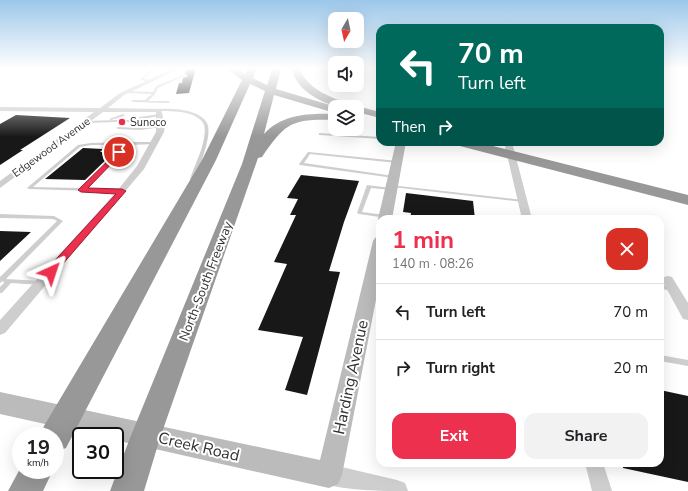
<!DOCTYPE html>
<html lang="en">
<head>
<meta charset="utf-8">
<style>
	body { margin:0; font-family:"Nunito Sans",sans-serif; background:#f2f2f2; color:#202124; height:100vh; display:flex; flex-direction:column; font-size:15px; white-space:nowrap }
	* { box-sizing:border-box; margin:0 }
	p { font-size:13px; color:#757577 }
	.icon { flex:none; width:22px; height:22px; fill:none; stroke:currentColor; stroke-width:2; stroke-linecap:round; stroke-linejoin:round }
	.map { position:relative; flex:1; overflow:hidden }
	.sheet { position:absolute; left:376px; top:215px; width:288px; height:252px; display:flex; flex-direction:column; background:#fff; border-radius:12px; box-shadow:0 4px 16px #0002 }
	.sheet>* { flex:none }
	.banner { position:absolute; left:376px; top:24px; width:288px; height:122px; border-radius:12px; box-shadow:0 4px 16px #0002; background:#00695c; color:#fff; overflow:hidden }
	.needle { width:26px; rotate:189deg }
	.tools { position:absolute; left:328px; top:12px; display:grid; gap:8px }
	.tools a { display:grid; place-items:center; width:36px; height:36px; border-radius:8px; background:#fff; box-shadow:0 4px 16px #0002; font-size:20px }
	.speed { position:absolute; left:12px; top:427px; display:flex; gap:8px; font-size:20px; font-weight:700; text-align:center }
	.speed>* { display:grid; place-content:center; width:52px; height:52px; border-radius:50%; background:#fff; box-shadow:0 4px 16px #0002; line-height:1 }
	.speed small { font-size:10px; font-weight:400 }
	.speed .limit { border:2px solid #111; border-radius:6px; background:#fff; color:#111 }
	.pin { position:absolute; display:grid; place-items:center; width:34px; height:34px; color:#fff; margin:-17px; border:2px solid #fff; border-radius:50%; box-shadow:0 1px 4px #0007 }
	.me { position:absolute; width:44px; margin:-22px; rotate:42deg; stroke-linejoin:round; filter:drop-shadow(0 0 3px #0008) }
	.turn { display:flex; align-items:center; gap:14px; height:84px; padding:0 16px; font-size:18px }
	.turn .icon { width:52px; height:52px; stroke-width:2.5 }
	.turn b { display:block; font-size:28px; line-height:34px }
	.then { display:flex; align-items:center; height:38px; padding:0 16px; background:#0003; gap:8px; font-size:15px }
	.round { display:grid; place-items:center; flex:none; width:42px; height:42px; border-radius:12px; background:#f2f2f2 }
	.summary { display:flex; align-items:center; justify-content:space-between; height:68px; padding:0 16px }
	h1 { font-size:24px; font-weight:700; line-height:30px; color:#ec304e }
	.primary-button { display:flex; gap:8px; margin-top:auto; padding:8px 16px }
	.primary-button a { flex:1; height:46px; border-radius:12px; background:#ec304e; color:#fff; font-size:16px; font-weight:700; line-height:46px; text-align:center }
	.primary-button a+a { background:#f2f2f2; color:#202124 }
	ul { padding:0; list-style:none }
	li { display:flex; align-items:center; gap:12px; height:56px; padding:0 16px; border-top:1px solid #e0e0e0 }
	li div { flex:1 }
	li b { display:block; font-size:15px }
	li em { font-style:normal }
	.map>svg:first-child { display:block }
</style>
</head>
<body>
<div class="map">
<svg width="688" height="491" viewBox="0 0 688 491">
	<rect width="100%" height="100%" fill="#fff"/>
	<!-- building -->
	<path fill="#181818" d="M187,68H196L189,93L176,94L179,83H182L183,78L188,76L185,73Z
		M16,115L70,118L20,150H23L0,165V124Z
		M83,148L103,149L100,152H114L85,180L45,179Z
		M301,175L359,181L344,222L329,271L340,272L307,395L285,390L303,337L258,330L287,264L274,262L296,215H290L298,199L287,198Z
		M406,193L473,201L475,219H410L411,213L403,212Z
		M0,231L31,232L0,261Z
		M660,390L688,396V482L623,468V463H660Z"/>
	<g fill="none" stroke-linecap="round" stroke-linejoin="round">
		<!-- service -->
		<path fill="#cecece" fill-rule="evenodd" d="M81,68H139L138,69Z
			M153,68H156L144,79L153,80V82L141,80V78Z
			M185,74L187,75L158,88L155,94L148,101H168L170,102L169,103L133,102L131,101L132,100H145L152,94L127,93L126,92L127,91L153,92L156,86Z
			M158,109C171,108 200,109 207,123C213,134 199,169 194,180H190V179C195,164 208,140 204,125C203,120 195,116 190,114C180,111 169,111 159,111H158Z
			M123,114L125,115L124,116L111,120L109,119Z
			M159,114L161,115L160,116L142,119V128L161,125H162V127L140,130L118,129L116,128L118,127L138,128V122H126L124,121L126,120H138L139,117Z
			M117,120L118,121L116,122L86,123L84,122L86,121Z
			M319,133L380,137V139L320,135H319Z
			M127,142H156L158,143L156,144L129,145L85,188L122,190H124V192L29,189L27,188L78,145L91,143ZM91,145H124L80,188L33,187L80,147Z
			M308,152L398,161V163H397L310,154L304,163L394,176L396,177L394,178L300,165L299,164Z
			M367,185L391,188L393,189L391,190L371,188L362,212L385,215L388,217L387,218L359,214L357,213Z
			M390,185L523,200L525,201L523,202L392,187H390Z
			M0,214L54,216L63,221L6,279L41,281H43L44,283L43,285H41L11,283L2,293H0V287L4,283L3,281L0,283V277L57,221L53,219L0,218Z
			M660,284L675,288L676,290L675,292H673L660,288Z
			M660,355L688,360V366L660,361Z"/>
		<!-- minor -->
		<path fill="#cecece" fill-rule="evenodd" d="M174,68H181L124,95L108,108L161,109L165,126L164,132L144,169L5,333L0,335V320L117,191L137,166L156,132V112H103L0,188V181L94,112L0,111V107L100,108L120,93Z
			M504,142H512L532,219H522Z
			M668,276L672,277L688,303V320L683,319L662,280L664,277Z
			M585,463H603L612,491H592Z"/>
		<!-- tertiary -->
		<path fill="#cecece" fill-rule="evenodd" d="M329,464L397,480L405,483L408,491C379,491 349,491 321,483L318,475L321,467Z"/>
		<!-- secondary -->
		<path fill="#bbb" fill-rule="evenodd" d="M396,142H406L392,219H380V222L378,219Z
			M380,236V279L342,475L338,484L329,488L115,440V436H99L0,414V392L320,460L373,241L375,238Z"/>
		<!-- motorway -->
		<path fill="#989898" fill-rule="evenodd" d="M226,68H236L245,74L248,68H257L253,78L267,85L273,68H281L276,89L337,107H335V113L274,95L264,134C282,114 309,113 335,114V120C292,119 286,122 262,157L258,158L160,438L144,491H110L130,438L242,164L265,91L250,84L216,160L66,448L55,452V436H40L44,426L202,160L242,80Z
			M292,68H300C307,96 357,106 380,112V118L357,112V107C351,107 344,108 338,107C319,102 295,89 292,68Z
			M454,142H477L688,195V205L456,145Z
			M21,467V470H53L43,491H8Z"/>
	</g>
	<!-- sky -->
	<linearGradient id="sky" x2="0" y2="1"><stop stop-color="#9cc7ea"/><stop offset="0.5" stop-color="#fff"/><stop offset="1" stop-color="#fff" stop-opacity="0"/></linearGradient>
	<rect width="688" height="137" fill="url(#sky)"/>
	<!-- route -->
	<path fill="#ec304e" stroke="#991f33" d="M119,150L121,151V154L88,188L122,189L126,191L54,274H47L46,272L47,269L116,194L81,192L78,190Z"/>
	<!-- markers -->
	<circle fill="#ec304e" stroke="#fff" stroke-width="1.5" cx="122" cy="122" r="4"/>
	<g text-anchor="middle" stroke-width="4" stroke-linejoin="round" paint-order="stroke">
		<!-- far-poi labels -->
		<g font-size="11" fill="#313131" stroke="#fff" text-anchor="start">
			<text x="130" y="126">Sunoco</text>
		</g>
		<!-- far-street labels -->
		<g font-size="11" fill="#313131" stroke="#fff">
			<text transform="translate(51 147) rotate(-36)" y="4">Edgewood Avenue</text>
		</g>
		<!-- street labels -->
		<g font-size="13" fill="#313131" stroke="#fff">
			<text transform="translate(205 281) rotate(-69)" y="5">North-South Freeway</text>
		</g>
		<!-- near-street labels -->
		<g font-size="16" fill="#313131" stroke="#fff">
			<text transform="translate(350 377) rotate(-78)" y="6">Harding Avenue</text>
			<text transform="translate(199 446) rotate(13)" y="6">Creek Road</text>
		</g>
	</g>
</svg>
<div class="tools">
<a><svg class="needle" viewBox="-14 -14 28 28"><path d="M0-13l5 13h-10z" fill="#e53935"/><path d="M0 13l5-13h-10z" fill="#757577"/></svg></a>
<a><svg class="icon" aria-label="sound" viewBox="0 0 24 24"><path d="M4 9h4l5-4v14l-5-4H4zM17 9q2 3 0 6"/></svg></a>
<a><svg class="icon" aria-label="layers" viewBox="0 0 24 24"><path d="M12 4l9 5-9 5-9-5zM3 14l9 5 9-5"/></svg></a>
</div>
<div class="speed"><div>19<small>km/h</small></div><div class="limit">30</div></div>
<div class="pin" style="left:119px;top:152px;background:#d93025"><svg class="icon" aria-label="arrive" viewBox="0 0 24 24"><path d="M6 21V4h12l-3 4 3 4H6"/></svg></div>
<svg class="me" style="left:51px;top:272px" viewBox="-20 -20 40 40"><path d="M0-17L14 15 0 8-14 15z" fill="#ec304e" stroke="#fff" stroke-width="4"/></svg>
<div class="banner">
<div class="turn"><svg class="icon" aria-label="left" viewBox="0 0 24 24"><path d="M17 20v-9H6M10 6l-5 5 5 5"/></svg><div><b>70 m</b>Turn left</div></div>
<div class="then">Then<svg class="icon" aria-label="right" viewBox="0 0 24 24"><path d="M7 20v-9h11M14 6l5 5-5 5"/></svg></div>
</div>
<section class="sheet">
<div class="summary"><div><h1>1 min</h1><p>140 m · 08:26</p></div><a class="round" style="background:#d93025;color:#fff"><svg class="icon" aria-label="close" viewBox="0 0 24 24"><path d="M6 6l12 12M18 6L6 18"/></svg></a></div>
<ul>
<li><svg class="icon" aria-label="left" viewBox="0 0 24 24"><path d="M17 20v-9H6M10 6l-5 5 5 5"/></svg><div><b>Turn left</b></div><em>70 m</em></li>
<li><svg class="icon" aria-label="right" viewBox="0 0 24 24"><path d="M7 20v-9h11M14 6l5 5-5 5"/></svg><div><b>Turn right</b></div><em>20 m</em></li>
</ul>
<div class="primary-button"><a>Exit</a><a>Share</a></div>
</section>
</div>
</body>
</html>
